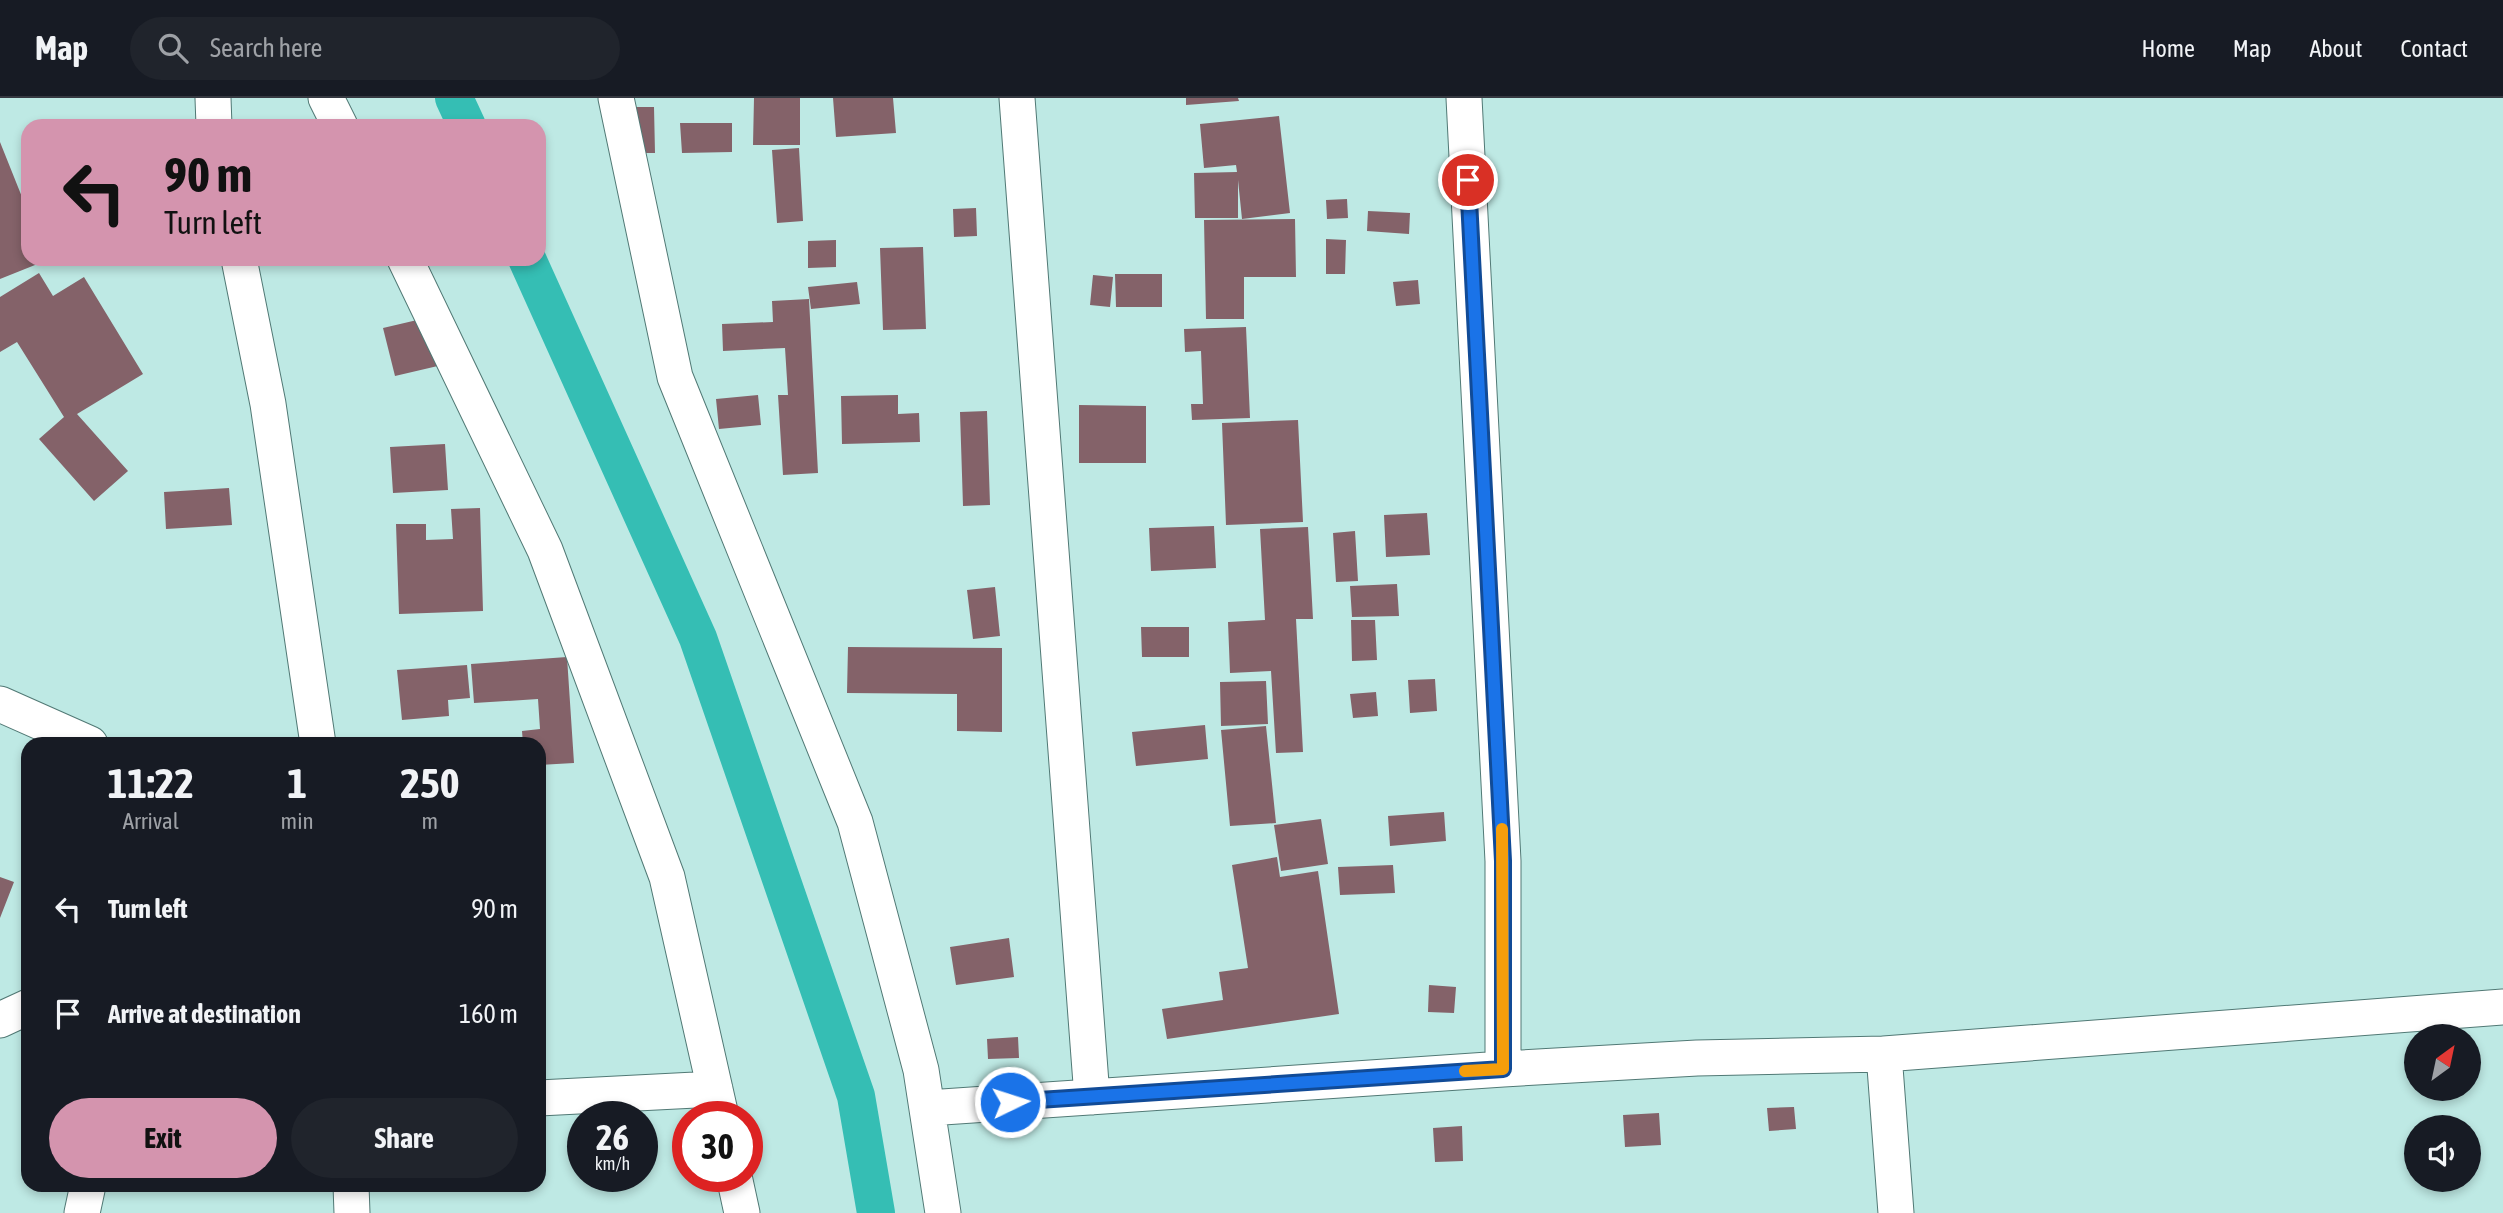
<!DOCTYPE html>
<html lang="en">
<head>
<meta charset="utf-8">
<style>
	body { margin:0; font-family:"Asap Condensed",sans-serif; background:#20242c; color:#f1f3f6; height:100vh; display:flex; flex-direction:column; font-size:26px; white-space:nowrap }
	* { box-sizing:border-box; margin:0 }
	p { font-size:23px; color:#9ea1a6 }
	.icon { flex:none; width:38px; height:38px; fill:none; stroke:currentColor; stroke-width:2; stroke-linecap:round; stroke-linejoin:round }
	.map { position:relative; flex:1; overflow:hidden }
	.drawer { position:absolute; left:21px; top:639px; width:525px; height:455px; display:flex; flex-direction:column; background:#171b24; border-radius:21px; box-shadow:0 4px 10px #0003 }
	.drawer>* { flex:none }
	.guide { position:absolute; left:21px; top:21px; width:525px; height:147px; border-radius:21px; box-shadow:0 4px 10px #0003; background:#d494ae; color:#111; overflow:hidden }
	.needle { width:46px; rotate:33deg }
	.controls { position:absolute; left:2404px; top:926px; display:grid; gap:14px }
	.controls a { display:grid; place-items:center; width:77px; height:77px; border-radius:50%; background:#171b24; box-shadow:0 4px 10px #0003; font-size:35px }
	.speed { position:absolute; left:567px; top:1003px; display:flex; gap:14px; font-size:35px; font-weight:700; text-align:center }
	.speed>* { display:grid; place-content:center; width:91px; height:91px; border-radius:50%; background:#171b24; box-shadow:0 4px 10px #0003; line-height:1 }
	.speed small { font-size:18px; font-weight:400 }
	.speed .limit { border:10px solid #d22; background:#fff; color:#111 }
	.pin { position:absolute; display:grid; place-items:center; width:60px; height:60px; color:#fff; margin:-30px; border:4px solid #fff; border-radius:50%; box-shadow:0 2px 7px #0007 }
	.me { position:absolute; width:77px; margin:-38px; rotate:86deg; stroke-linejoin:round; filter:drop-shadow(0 0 5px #0008) }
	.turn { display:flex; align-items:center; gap:24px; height:147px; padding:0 28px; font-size:32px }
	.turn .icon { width:91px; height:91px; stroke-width:2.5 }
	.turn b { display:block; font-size:49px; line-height:60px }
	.eta { display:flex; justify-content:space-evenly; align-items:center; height:119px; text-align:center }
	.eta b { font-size:42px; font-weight:700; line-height:49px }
	.primary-button { display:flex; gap:14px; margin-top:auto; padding:14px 28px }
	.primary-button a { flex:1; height:80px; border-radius:42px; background:#d494ae; color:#111; font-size:28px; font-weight:700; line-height:80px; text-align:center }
	.primary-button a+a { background:#20242c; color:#f1f3f6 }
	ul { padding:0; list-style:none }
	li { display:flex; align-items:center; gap:21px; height:105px; padding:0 28px }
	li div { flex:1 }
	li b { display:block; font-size:26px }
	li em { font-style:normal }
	header { display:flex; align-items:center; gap:42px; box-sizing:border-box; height:98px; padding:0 35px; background:#171b24; border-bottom:2px solid #363941 }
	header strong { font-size:33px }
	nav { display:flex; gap:38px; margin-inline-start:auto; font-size:24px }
	.search { width:490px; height:63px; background:#20242c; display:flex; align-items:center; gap:18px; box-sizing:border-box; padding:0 24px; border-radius:38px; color:#9ea1a6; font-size:26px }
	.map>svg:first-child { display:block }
</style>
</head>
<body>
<header>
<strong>Map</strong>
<div class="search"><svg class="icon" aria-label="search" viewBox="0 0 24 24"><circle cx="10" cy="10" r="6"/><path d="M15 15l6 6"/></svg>Search here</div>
<nav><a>Home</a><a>Map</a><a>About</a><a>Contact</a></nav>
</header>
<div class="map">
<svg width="2503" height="1115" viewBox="0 0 2503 1115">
	<rect width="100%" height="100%" fill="#bee9e4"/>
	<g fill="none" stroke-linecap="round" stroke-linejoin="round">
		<!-- canal -->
		<path stroke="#35beb4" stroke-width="38" d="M454,0L467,28
			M527,161L698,540L856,998L876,1115"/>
	</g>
	<!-- building -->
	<path fill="#846269" d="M754,0H800V47H753Z
		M833,0H893L896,35L836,39Z
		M1186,0H1238L1239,3L1186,7Z
		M628,9H654L655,55H629Z
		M1279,18L1290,115L1242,121L1238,82V120H1195L1194,75L1237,74L1236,67L1204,70L1200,26Z
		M680,25H732V54L682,55Z
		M0,44L28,114V161H50L0,181Z
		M799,50L803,123L777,125L772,52Z
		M1347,101L1348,120L1327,121L1326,102Z
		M976,110L977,138L954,139L953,111Z
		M1368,113L1410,115L1409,136L1367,133Z
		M1295,121L1296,179H1244V221H1206L1204,122Z
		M1326,141L1346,142L1345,176H1326Z
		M836,142V169L808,170V143Z
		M923,149L926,231L883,232L880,150Z
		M39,175L53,198L84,179L143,276L77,316L128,373L94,403L39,341L64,319L17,244L0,254V199Z
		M1115,176H1162V209H1116Z
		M1093,177L1113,179L1110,209L1090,207Z
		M1418,182L1420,206L1396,208L1393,184Z
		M857,184L860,206L811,211L808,189Z
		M809,201L818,375L783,377L778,297H788L785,250L723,253L722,226L773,224L772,203Z
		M430,219L442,267L395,278L383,230Z
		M1246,229L1250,320L1192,322L1191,306H1203L1201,253L1185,254L1184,231Z
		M758,297L761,327L719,331L716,301Z
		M898,297V316L919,315L920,344L842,346L841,298Z
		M1079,307L1146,308V365H1079Z
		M987,313L990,407L963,408L960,314Z
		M1298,322L1303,424L1226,427L1222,325Z
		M445,346L448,392L393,395L390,349Z
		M229,390L232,427L166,431L164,394Z
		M480,410L483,513L399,516L396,426H426V442L453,441L451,411Z
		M1427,415L1430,457L1386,459L1384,417Z
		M1214,428L1216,470L1151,473L1149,430Z
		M1308,429L1313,521H1296L1303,654L1276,655L1271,573L1230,575L1228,524L1265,522L1260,431Z
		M1355,433L1358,483L1336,484L1333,435Z
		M1397,486L1399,518L1352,519L1350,488Z
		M995,489L1000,538L973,541L967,492Z
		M1351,522H1375L1377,562L1352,563Z
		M1141,529H1189V559H1142Z
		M848,549L1002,550V634L957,633V596L847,595Z
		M567,559L574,665L539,667V646H523L522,633L540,631L538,601L474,605L471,566Z
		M467,567L470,600L448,602L449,618L402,622L397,572Z
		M1435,581L1437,613L1410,615L1408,582Z
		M1266,583L1268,626L1221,628L1220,584Z
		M1376,594L1378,618L1353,620L1350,596Z
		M1205,627L1208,661L1136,668L1132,634Z
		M1266,628L1276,725L1230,728L1221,632Z
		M1444,714L1446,743L1390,748L1388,718Z
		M1321,721L1328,766L1281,773L1274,727Z
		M1277,759L1280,779L1318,773L1339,916L1167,941L1162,911L1223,902L1219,874L1248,870L1232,767Z
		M1393,767L1395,795L1340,797L1338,769Z
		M0,779L14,784L0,820Z
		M1009,840L1014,879L956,887L950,849Z
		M1429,887L1456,889L1454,915L1428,914Z
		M1018,939L1019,960L988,961L987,941Z
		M1794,1009L1796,1031L1769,1033L1767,1010Z
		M1659,1015L1661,1047L1625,1049L1623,1017Z
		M1462,1028L1463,1063L1435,1064L1433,1030Z"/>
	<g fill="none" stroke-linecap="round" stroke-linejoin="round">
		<defs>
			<path id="street" d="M213,0L214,28
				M326,0L340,28
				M616,0L675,279L855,724L921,972L943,1115
				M1017,0L1092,999
				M1464,0L1503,763V971
				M239,161L268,306L318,646
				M405,161L545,452L667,779L721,1018
				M0,606L90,646
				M0,922L28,909
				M1884,956L2503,909
				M539,1000L715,991
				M928,1010L1503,971L1697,960L1884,956L1896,1115
				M734,1078L742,1115
				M351,1087L352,1115
				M82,1115L88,1087"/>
		</defs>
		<!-- street casing -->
		<use href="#street" stroke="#517975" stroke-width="37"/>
		<!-- street -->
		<use href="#street" stroke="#fff" stroke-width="35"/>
	</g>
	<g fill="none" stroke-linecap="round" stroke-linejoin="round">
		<defs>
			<path id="route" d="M1010,1004L1503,971V763L1468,82"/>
		</defs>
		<!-- route casing -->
		<use href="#route" stroke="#114b97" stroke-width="18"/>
		<!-- route -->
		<use href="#route" stroke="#1a73e8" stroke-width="12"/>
		<!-- slow -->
		<path stroke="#f59e0b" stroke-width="12" d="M1465,973L1503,971L1502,731"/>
	</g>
</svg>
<div class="controls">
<a><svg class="needle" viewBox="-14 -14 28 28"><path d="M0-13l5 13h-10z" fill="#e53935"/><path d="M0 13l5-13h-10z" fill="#9ea1a6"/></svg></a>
<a><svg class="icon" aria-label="sound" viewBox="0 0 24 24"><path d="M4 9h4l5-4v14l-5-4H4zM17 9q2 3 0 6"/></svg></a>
</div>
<div class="speed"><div>26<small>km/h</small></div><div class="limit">30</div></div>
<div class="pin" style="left:1468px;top:82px;background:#d93025"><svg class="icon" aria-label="arrive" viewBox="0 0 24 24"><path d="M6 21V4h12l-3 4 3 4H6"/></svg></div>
<svg class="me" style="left:1010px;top:1004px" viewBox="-20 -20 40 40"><circle r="17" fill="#1a73e8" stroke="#fff" stroke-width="3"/><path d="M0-11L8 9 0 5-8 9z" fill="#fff"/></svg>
<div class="guide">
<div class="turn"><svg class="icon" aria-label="left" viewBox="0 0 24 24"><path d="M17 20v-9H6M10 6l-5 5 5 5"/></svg><div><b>90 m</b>Turn left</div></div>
</div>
<section class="drawer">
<div class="eta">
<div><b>11:22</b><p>Arrival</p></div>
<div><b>1</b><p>min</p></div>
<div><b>250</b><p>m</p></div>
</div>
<ul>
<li><svg class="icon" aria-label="left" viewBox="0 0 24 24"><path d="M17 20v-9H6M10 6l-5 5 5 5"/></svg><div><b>Turn left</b></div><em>90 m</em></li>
<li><svg class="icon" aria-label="arrive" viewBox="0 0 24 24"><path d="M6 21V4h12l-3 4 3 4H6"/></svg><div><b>Arrive at destination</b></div><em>160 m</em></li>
</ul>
<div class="primary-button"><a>Exit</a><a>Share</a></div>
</section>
</div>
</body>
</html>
